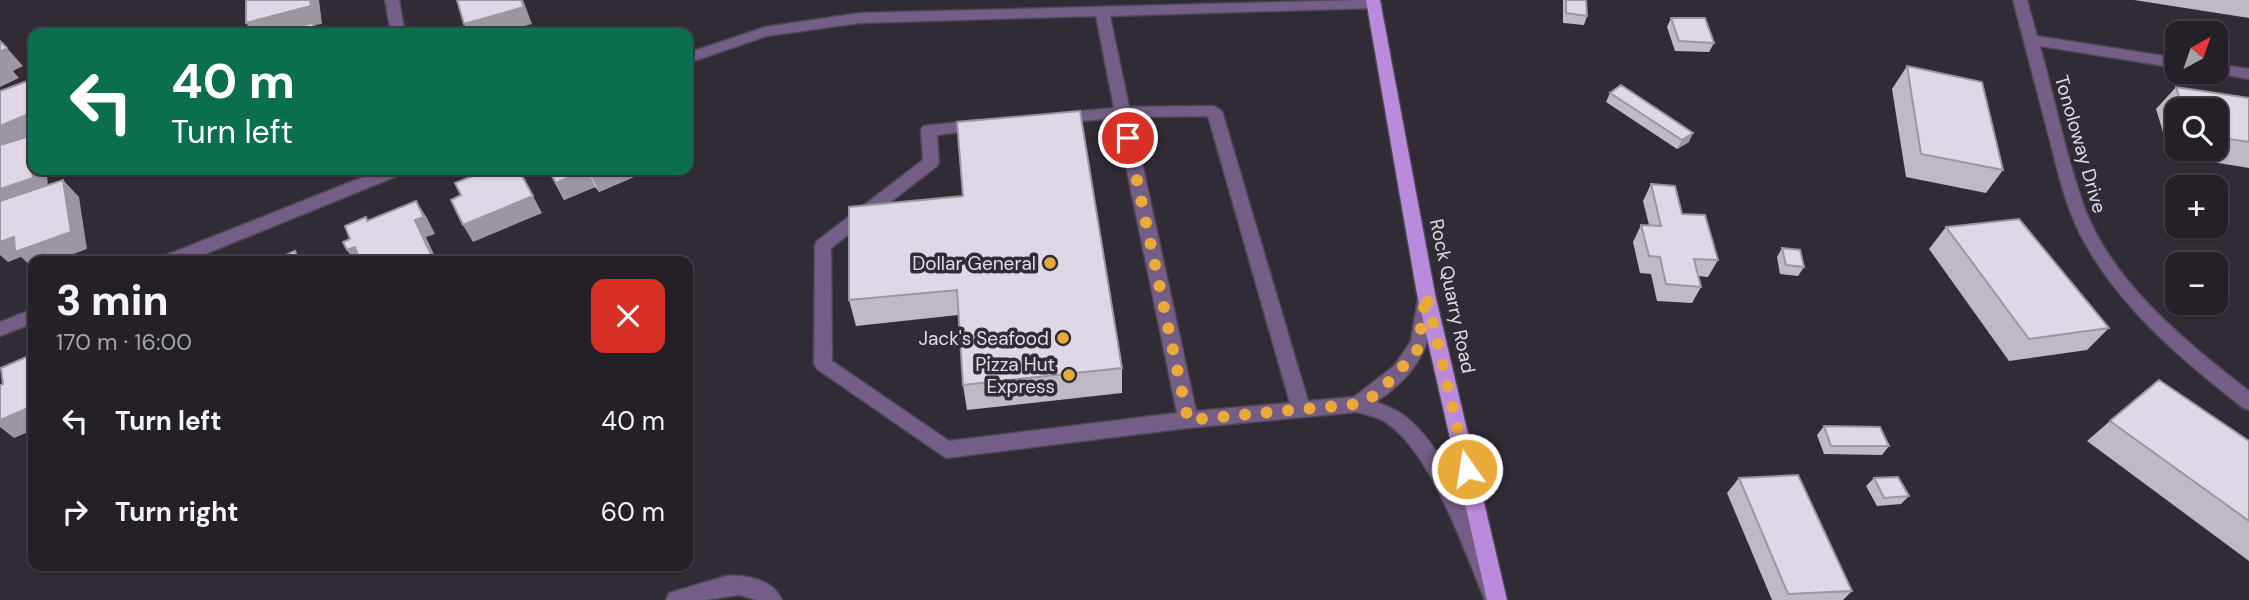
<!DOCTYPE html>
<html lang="en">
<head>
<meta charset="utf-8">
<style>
	body { margin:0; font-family:"DM Sans",sans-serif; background:#312d34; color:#f1f3f6; height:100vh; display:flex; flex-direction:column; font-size:26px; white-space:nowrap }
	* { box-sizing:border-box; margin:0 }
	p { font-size:23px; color:#a3a3a8 }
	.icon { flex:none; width:38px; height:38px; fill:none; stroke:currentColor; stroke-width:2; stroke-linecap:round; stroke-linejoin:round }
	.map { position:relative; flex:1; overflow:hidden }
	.drawer { position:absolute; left:28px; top:256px; width:665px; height:315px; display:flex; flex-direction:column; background:#252028; border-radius:14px; box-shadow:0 2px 5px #0004,0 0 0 2px #423e45 }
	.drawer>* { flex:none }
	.hud { position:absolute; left:28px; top:28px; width:665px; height:147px; border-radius:14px; box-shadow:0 2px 5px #0004,0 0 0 2px #423e45; background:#0b6e4f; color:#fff; overflow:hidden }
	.needle { width:46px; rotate:40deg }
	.fabs { position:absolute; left:2165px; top:21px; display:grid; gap:14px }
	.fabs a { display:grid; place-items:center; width:63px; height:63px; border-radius:14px; background:#252028; box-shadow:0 2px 5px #0004,0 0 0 2px #423e45; font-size:35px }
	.pin { position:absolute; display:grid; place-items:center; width:60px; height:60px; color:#fff; margin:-30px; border:4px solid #fff; border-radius:50%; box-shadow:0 2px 7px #0007 }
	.me { position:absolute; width:77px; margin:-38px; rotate:347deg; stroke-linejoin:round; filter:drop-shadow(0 0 5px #0008) }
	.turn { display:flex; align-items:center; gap:24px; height:147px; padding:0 28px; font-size:32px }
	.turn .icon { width:91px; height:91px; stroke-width:2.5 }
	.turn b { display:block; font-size:49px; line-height:60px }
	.round { display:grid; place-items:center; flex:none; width:74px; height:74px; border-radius:14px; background:#312d34 }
	.summary { display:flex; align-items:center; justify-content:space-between; height:119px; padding:0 28px }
	h1 { font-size:42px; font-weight:800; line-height:52px }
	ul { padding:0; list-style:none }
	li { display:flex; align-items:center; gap:21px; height:91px; padding:0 28px }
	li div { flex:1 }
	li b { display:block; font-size:26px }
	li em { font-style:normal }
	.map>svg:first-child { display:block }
</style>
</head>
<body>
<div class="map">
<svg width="2249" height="600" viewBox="0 0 2249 600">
	<rect width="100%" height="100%" fill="#312b36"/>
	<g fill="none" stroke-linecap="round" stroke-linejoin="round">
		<defs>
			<path id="minor" d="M385,0H399L405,33H391Z
				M1359,0H1377L1382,4L1375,8L1110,16L1129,107L1214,106L1222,111L1308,401L1354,397L1394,366L1411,341L1419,292H1431C1435,299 1433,306 1432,314C1430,354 1409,380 1376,402C1390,407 1402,412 1413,423C1454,462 1483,548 1505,600H1485C1463,549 1433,456 1388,424C1379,417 1367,415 1357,412L1188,428L946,458L817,369L814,364L815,245L817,241L923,160L921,130L923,126L979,120L984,121L987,125L984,129L937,135L939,162L937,166L831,248L832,361L949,441L1177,413L1116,118L1059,123L1051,118L1059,113L1114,108L1096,16L860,23L767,36L688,63V53L765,27L860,13ZM1208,116L1290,403L1196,411L1132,117Z
				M2013,0H2027L2037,36L2177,58V68L2040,46C2054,97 2065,151 2082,201C2110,282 2184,340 2249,391V410L2242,407C2180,358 2117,306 2080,234C2064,202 2057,168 2048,133C2036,89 2025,44 2013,0Z
				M2216,64L2249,69V79L2211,72H2216Z
				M381,170H404L402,174L188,261H162L164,256Z
				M33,309V323L0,336V322Z
				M726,576C747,575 773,579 782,600H757L739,595L705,600H666L669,593Z"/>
			<path id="major" d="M1366,0H1380L1435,294L1507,600H1487L1417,294Z"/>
		</defs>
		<!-- minor casing -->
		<use href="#minor" stroke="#4d4752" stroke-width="3"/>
		<!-- major casing -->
		<use href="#major" stroke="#4d4752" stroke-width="3"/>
		<!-- minor -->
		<use href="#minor" fill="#745d86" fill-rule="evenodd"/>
		<!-- major -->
		<use href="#major" fill="#ba8add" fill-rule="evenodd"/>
	</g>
	<!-- wall -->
	<path fill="#bfb9c5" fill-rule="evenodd" d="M1563,0H1586L1587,16L1584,25L1563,23Z
		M2134,0H2249V18Z
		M1671,18L1714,43L1709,52L1675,51L1667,27Z
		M1907,66L2003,170L1986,193L1906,177L1892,89Z
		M2176,87L2249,98V168L2170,155L2156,109ZM2177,110H2216V149H2177Z
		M1610,93L1689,142L1677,149L1606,102Z
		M548,170H633L636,176L599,192L595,187L564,200Z
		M1651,184L1682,214L1718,260L1708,277L1698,276L1701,287L1692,303L1657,301L1651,274L1640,273L1633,242L1641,225H1649L1643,201Z
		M849,207L1122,368V393L967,410L963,385L958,315L856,326L849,300Z
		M1946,227L2109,328L2087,350L2009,361L1929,249Z
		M1782,248L1804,267L1798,276L1780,274L1777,257Z
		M2110,421L2249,441V561L2087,441Z
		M1824,426L1889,446L1882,455L1824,454L1817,435Z
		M1739,478L1852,591L1843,600H1772L1727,493Z
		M1874,478L1909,496L1901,504L1877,506L1866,486Z"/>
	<!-- shaded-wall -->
	<path fill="#9b96a0" d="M310,0H319L322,24L315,25L320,33H253L246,23Z
		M521,0H523L532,24L500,33H469L464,24Z
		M7,48L23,66L13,71L19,78L0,87V52Z
		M33,112V136L0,149V126Z
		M1693,133L1689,142L1677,149L1682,140Z
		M31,159H33V170H58V172L47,176L49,195L0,212V189Z
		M587,170L595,187L564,200L556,183Z
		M603,170H633L636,176L599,192L591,175Z
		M63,180L79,197L87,249L54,261H33V268L21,257L8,262L0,255V242Z
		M533,196L542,213L473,242L463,225Z
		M416,201L427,218L435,234L426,237L437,261H428L415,220Z
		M355,247L365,261H354L347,250Z
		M33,406V430L14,438L0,427V420Z"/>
	<!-- building -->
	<path fill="#ded7e5" stroke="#9b96a0" stroke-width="2" d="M246,0H310L311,6L246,23Z
		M457,0H521L524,7L464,24Z
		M1566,0H1586L1587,16L1566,13Z
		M1671,18H1705L1714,43L1679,41Z
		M313,23L314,33H270Z
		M0,41L7,48L0,52Z
		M1907,66L1982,82L2003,170L1921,154Z
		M33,79V112L0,126V91Z
		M1621,85L1693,133L1682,140L1610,93Z
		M2176,87L2249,98V142L2216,137V110H2183Z
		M1080,111L1122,368L963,385L957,290L849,300V207L963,196L957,122Z
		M33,135V159H31L33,178L0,189V145Z
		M487,170H519L533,196L463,225L451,200L461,195L455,183Z
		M548,170H587L556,183Z
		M588,170H603L591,175Z
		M63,180L71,232L15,252L14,237L0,242V201Z
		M1651,184L1675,186L1682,214L1705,215L1718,260L1694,259L1701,287L1666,284L1660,257L1649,256L1641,225L1661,226Z
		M416,201L424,217L415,220L433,259L428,261H360L355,247L347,250L343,242L350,239L345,226L366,217L367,221Z
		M2019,219L2109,328L2029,339L1946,227Z
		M1782,248L1800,250L1804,267L1786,265Z
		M295,251L299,261H271Z
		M266,257L268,261H258Z
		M33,354V406L0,420V385L3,384L1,368Z
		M2159,380L2249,441V521L2110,421Z
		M1824,426L1880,427L1889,446H1831Z
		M1798,475L1852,591L1788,594L1739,478Z
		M1898,477L1909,496L1884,498L1874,478Z"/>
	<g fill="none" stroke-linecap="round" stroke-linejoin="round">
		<!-- route -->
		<path stroke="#eaaa39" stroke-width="12" stroke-dasharray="0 21.6" d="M1128,138L1188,420L1357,404L1372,397L1393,378L1418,349L1426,294L1467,469"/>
	</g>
	<!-- markers -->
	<g fill="#eaaa39" stroke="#312b36" stroke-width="2.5">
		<circle cx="1050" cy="263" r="7"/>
		<circle cx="1063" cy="338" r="7"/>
		<circle cx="1069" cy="375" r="7"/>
	</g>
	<g text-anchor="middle" stroke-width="7" stroke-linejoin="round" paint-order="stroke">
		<!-- street labels -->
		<g font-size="19" fill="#e1dde4" stroke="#312b36">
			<text transform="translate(2081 144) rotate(74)" y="7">Tonoloway Drive</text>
			<text transform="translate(1453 296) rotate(78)" y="7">Rock Quarry Road</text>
		</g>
		<!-- poi labels -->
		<g font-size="19" fill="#e1dde4" stroke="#312b36" text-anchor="end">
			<text x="1036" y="270">Dollar General</text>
			<text x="1049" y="345">Jack's Seafood</text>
			<text x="1055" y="371">Pizza Hut<tspan x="1055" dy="22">Express</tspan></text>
		</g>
	</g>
</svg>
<div class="fabs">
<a><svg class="needle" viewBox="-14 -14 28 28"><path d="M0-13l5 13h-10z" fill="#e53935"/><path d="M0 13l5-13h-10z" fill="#a3a3a8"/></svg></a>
<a><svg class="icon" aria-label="search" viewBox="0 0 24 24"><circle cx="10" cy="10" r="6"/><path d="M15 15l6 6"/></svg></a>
<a>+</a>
<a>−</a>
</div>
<div class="pin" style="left:1128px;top:138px;background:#d93025"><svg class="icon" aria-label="arrive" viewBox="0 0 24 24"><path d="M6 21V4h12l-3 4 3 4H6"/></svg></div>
<svg class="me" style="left:1467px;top:469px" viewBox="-20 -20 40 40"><circle r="17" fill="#eaaa39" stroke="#fff" stroke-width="3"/><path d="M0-11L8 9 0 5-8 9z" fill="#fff"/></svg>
<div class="hud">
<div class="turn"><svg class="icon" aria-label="left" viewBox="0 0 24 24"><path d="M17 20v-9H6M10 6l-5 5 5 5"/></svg><div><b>40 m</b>Turn left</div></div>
</div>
<section class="drawer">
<div class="summary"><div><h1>3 min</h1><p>170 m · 16:00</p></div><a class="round" style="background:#d93025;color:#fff"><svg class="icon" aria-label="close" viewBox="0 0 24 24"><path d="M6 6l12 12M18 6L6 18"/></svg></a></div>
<ul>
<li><svg class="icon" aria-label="left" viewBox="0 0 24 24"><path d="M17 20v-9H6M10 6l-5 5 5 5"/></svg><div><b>Turn left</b></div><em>40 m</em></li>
<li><svg class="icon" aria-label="right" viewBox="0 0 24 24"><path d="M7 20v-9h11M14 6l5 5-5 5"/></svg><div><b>Turn right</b></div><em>60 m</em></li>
</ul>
</section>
</div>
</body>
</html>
